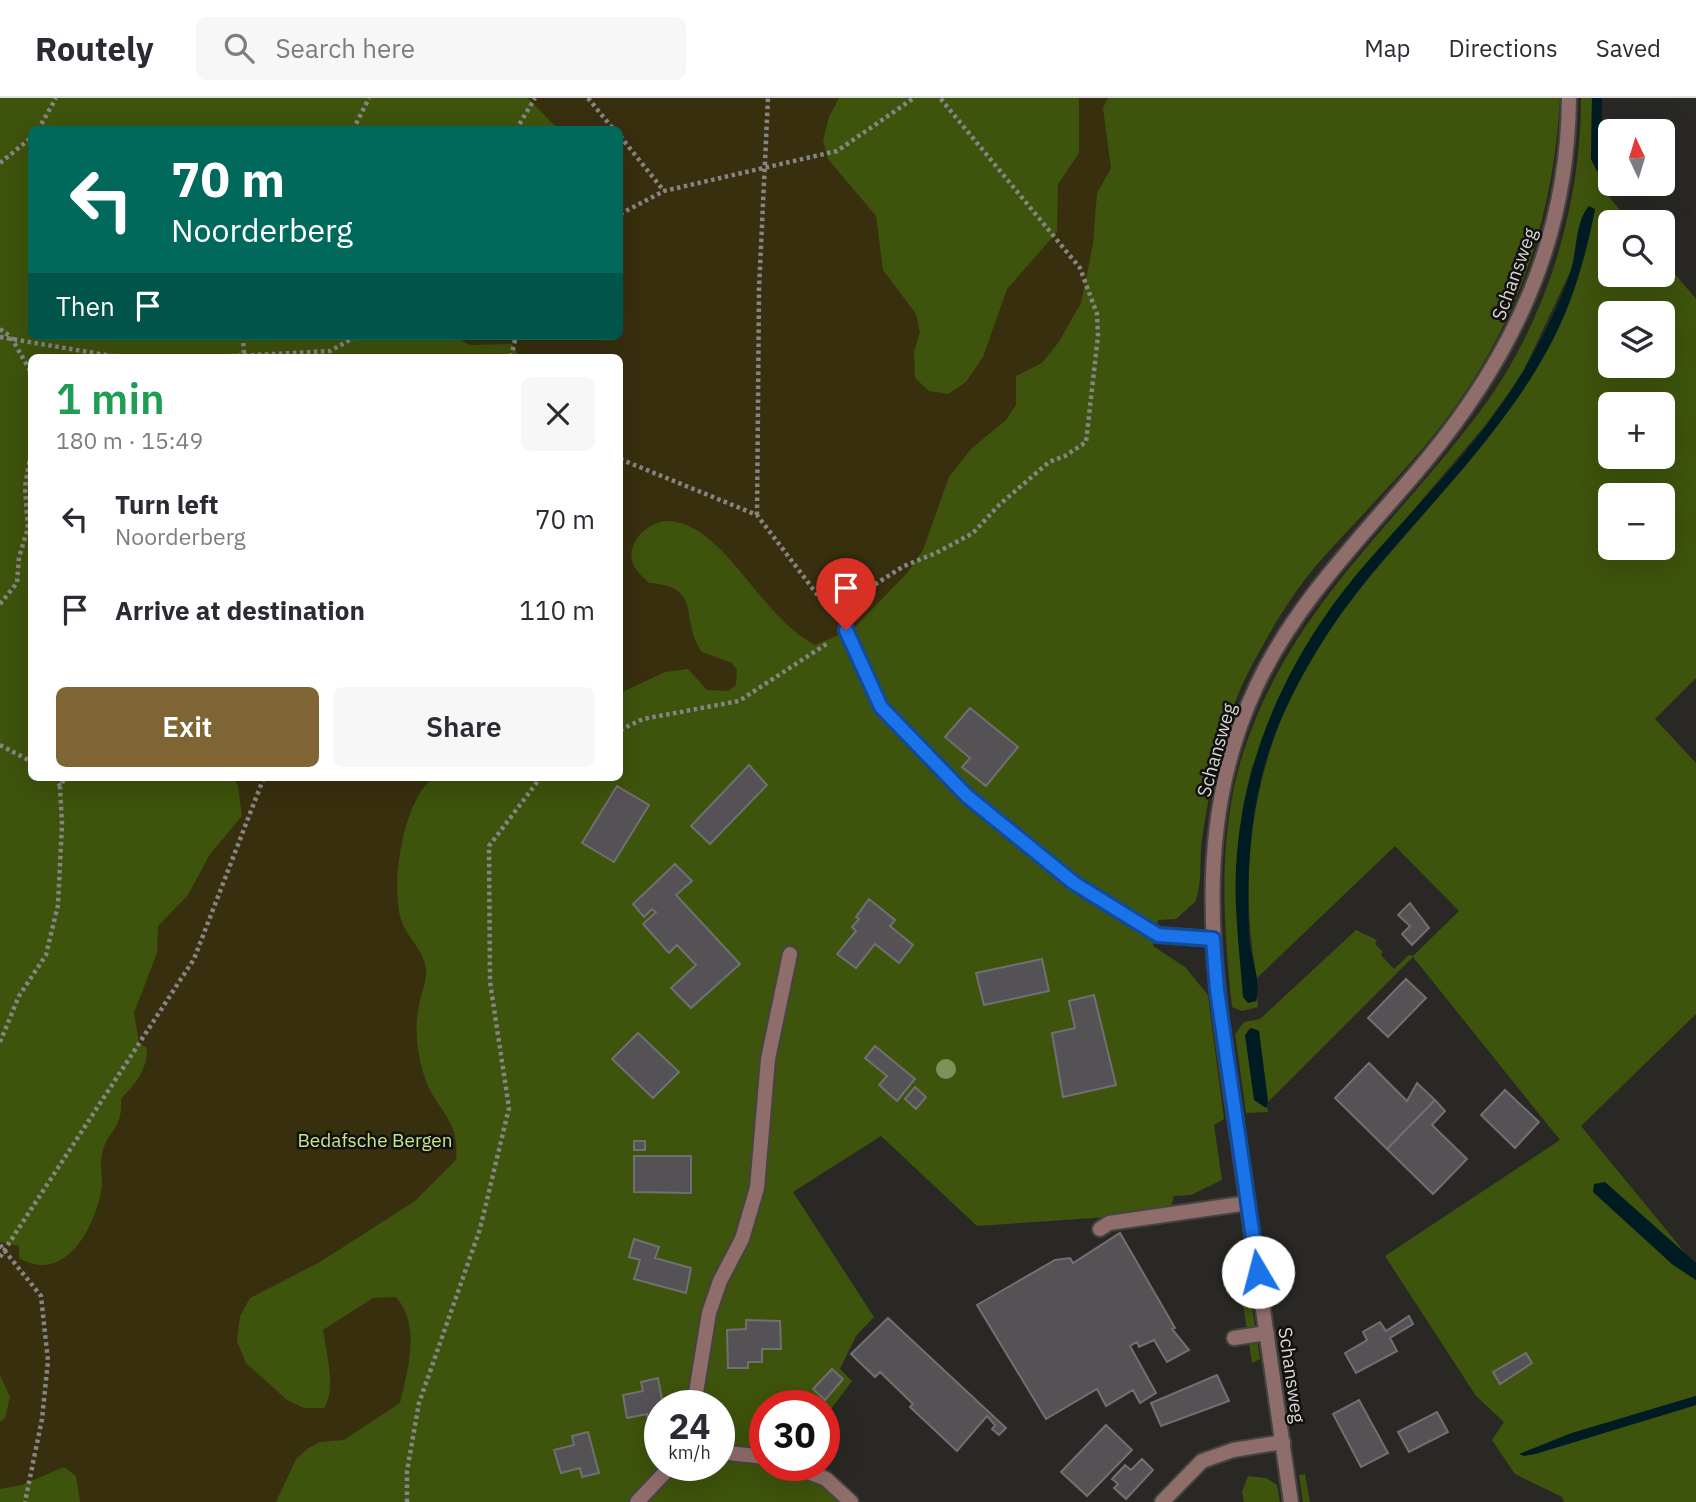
<!DOCTYPE html>
<html lang="en">
<head>
<meta charset="utf-8">
<style>
	body { margin:0; font-family:"IBM Plex Sans",sans-serif; background:#f7f7f7; color:#2b2b33; height:100vh; display:flex; flex-direction:column; font-size:26px; white-space:nowrap }
	* { box-sizing:border-box; margin:0 }
	p { font-size:23px; color:#7c7c81 }
	.icon { flex:none; width:38px; height:38px; fill:none; stroke:currentColor; stroke-width:2; stroke-linecap:round; stroke-linejoin:round }
	.map { position:relative; flex:1; overflow:hidden }
	.sheet { position:absolute; left:28px; top:256px; width:595px; height:427px; display:flex; flex-direction:column; background:#fff; border-radius:10px; box-shadow:0 7px 28px #0002 }
	.sheet>* { flex:none }
	.hud { position:absolute; left:28px; top:28px; width:595px; height:214px; border-radius:10px; box-shadow:0 7px 28px #0002; background:#00695c; color:#fff; overflow:hidden }
	.needle { width:46px; rotate:356deg }
	.fabs { position:absolute; left:1598px; top:21px; display:grid; gap:14px }
	.fabs a { display:grid; place-items:center; width:77px; height:77px; border-radius:10px; background:#fff; box-shadow:0 7px 28px #0002; font-size:35px }
	.speed { position:absolute; left:644px; top:1292px; display:flex; gap:14px; font-size:35px; font-weight:700; text-align:center }
	.speed>* { display:grid; place-content:center; width:91px; height:91px; border-radius:50%; background:#fff; box-shadow:0 7px 28px #0002; line-height:1 }
	.speed small { font-size:18px; font-weight:400 }
	.speed .limit { border:10px solid #d22; background:#fff; color:#111 }
	.pin { position:absolute; display:grid; place-items:center; width:60px; height:60px; color:#fff; margin:-72px -30px; border-radius:50% 50% 50% 0; rotate:-45deg; box-shadow:0 0 7px #0007 }
	.pin .icon { rotate:45deg }
	.me { position:absolute; width:77px; margin:-38px; rotate:352deg; stroke-linejoin:round; filter:drop-shadow(0 0 5px #0008) }
	.turn { display:flex; align-items:center; gap:24px; height:147px; padding:0 28px; font-size:32px }
	.turn .icon { width:91px; height:91px; stroke-width:2.5 }
	.turn b { display:block; font-size:49px; line-height:60px }
	.then { display:flex; align-items:center; height:66px; padding:0 28px; background:#0003; gap:14px; font-size:26px }
	.round { display:grid; place-items:center; flex:none; width:74px; height:74px; border-radius:10px; background:#f7f7f7 }
	.headline { display:flex; align-items:center; justify-content:space-between; height:119px; padding:0 28px }
	h1 { font-size:42px; font-weight:600; line-height:52px; color:#1e9e55 }
	.button { display:flex; gap:14px; margin-top:auto; padding:14px 28px }
	.button a { flex:1; height:80px; border-radius:10px; background:#7f6534; color:#fff; font-size:28px; font-weight:600; line-height:80px; text-align:center }
	.button a+a { background:#f7f7f7; color:#2b2b33 }
	ul { padding:0; list-style:none }
	li { display:flex; align-items:center; gap:21px; height:91px; padding:0 28px }
	li div { flex:1 }
	li b { display:block; font-size:26px }
	li em { font-style:normal }
	header { display:flex; align-items:center; gap:42px; box-sizing:border-box; height:98px; padding:0 35px; background:#fff; border-bottom:2px solid #e1e1e2 }
	header strong { font-size:33px }
	nav { display:flex; gap:38px; margin-inline-start:auto; font-size:24px }
	.search { width:490px; height:63px; background:#f7f7f7; display:flex; align-items:center; gap:18px; box-sizing:border-box; padding:0 24px; border-radius:10px; color:#7c7c81; font-size:26px }
	.map>svg:first-child { display:block }
</style>
</head>
<body>
<header>
<strong>Routely</strong>
<div class="search"><svg class="icon" aria-label="search" viewBox="0 0 24 24"><circle cx="10" cy="10" r="6"/><path d="M15 15l6 6"/></svg>Search here</div>
<nav><a>Map</a><a>Directions</a><a>Saved</a></nav>
</header>
<div class="map">
<svg width="1696" height="1404" viewBox="0 0 1696 1404">
	<rect width="100%" height="100%" fill="#2a2825"/>
	<!-- green -->
	<path fill="#3e530c" fill-rule="evenodd" d="M0,0H1560C1553,132 1510,247 1424,349C1389,390 1350,429 1314,470C1290,499 1269,535 1251,569C1223,622 1211,681 1202,741C1199,761 1203,785 1195,804L1176,821L1158,822L1153,848L1185,869L1208,897L1224,1021L1214,1027L1222,1082L1191,1097L1174,1098L1169,1115L977,1128L881,1038L793,1094L874,1219L856,1238L840,1271L852,1283L831,1311L824,1313V1307H765V1367H790C807,1382 829,1387 844,1404H0ZM32,32H620V238H32ZM32,259H620V679H32ZM660,1307H719V1367H660Z
		M1581,0H1592L1591,61L1597,73L1601,70L1600,88L1630,124H1610V177H1662L1663,162L1696,201V580L1655,621L1696,665V916L1581,1028L1686,1156L1605,1085L1594,1094L1672,1166L1696,1182V1298L1572,1335L1520,1356H1535L1696,1307V1404H1564L1562,1399L1515,1376L1492,1342L1504,1324L1476,1298L1385,1158L1560,1042L1413,859L1268,1004L1259,933L1251,930L1247,933L1268,1014L1246,1015L1235,936L1244,924L1260,921L1356,832L1377,842L1375,846L1383,854L1381,857L1394,871L1409,857L1413,858L1459,813L1395,748L1257,880C1235,768 1256,647 1318,550C1376,458 1460,387 1519,296C1534,273 1544,245 1556,220C1573,184 1588,150 1595,111L1580,128L1572,170L1521,278L1483,330L1331,509L1252,669L1243,708L1236,772L1256,903L1257,899L1258,909L1242,913L1232,909C1223,825 1217,734 1244,652C1292,509 1391,432 1478,316C1545,228 1581,111 1581,0ZM1610,215H1662V268H1610ZM1610,306H1662V359H1610ZM1610,397H1662V450H1610Z
		M1238,1173L1247,1175L1260,1261L1252,1265Z
		M1305,1376L1310,1404H1303L1299,1377Z
		M1248,1378L1266,1380L1277,1387L1280,1404H1244L1242,1394Z"/>
	<!-- sand -->
	<path fill="#382f0f" d="M528,0H839L829,19L823,43L828,61L876,118L883,172L916,216L920,234L914,254L915,280L929,293L948,296L966,284L983,259L1007,191L1057,134L1058,86L1079,55V0H1108L1103,10L1111,70L1097,95L1093,146L1081,205L1058,245L1042,265L1016,278V307L1006,322L971,351L949,379L923,452L908,474L853,531L815,547C761,520 726,429 671,423C649,421 623,446 634,468C637,474 644,480 649,485C704,488 679,522 702,554L732,565L737,572L736,587L728,593L707,592L688,571L665,574L620,595V259H520L512,246L470,247L452,238H620V32L558,31Z
		M233,679H434C403,701 389,790 402,824C408,840 424,853 426,871C427,884 421,894 419,907C414,931 417,957 425,980C437,1015 460,1019 456,1062L415,1103L320,1164L250,1200L240,1218L237,1243L246,1265L287,1302L304,1310H324C337,1290 326,1255 323,1232L373,1200L396,1199C421,1228 408,1271 400,1305L344,1342L320,1344L307,1351L296,1361L276,1404H80L76,1378L64,1369L22,1387L0,1391V1324L5,1320L10,1299L0,1277V1144L19,1148V1160C65,1187 94,1130 101,1094C104,1082 99,1068 102,1056C107,1032 123,1033 121,1001C136,985 147,973 147,950L139,945L134,915L157,855L158,828L188,797L210,756L242,718L238,688Z"/>
	<!-- water -->
	<path fill="#001c23" d="M1592,0H1602L1601,70L1597,73L1591,61Z
		M1589,108L1595,111C1586,158 1572,208 1548,251C1504,332 1438,397 1379,467C1342,510 1311,558 1287,608C1252,679 1246,758 1249,836C1249,858 1262,881 1256,903L1248,905L1243,899C1240,857 1234,814 1236,772C1241,656 1293,548 1369,462C1420,403 1480,346 1520,278C1537,251 1564,199 1572,168C1577,150 1576,122 1589,108Z
		M1251,930L1259,933L1268,1004L1266,1010L1254,1002L1245,937Z
		M1605,1084L1696,1165V1182L1672,1166L1593,1094L1594,1086Z
		M1696,1298V1307L1535,1356L1524,1358L1519,1356L1572,1335Z"/>
	<!-- building -->
	<path fill="#555255" stroke="#726f72" stroke-width="2" d="M970,610L1018,649L986,688L962,669L970,660L945,639Z
		M749,667L767,687L710,746L691,728Z
		M617,688L649,707L614,764L582,745Z
		M675,766L692,783L676,797L740,866L691,910L671,890L696,867L677,847L669,855L643,826L656,814L652,811L644,819L633,806Z
		M869,801L895,822L890,828L913,847L899,865L875,846L856,870L837,856L856,833L852,829L859,821L856,819Z
		M1410,805L1429,830L1412,847L1402,836L1410,828L1398,817Z
		M1042,861L1049,893L984,907L976,875Z
		M1406,881L1426,900L1388,939L1368,920Z
		M1094,897L1116,987L1063,999L1052,935L1075,930L1069,903Z
		M638,935L679,974L653,1000L612,961Z
		M875,948L915,981L897,1003L879,987L887,978L865,960Z
		M1369,965L1407,1003L1417,985L1435,1002L1387,1051L1335,1000Z
		M915,989L926,999L916,1011L905,1001Z
		M1505,992L1539,1024L1515,1050L1481,1017Z
		M1435,1002L1445,1013L1432,1027L1467,1061L1433,1096L1387,1051Z
		M634,1043H645V1052H634Z
		M634,1058H691V1095L634,1094Z
		M1120,1135L1175,1230L1172,1231L1189,1252L1167,1264L1154,1242L1139,1249L1137,1244L1130,1248L1156,1295L1140,1305L1133,1292L1106,1308L1097,1291L1046,1321L977,1207L1055,1162L1070,1160L1073,1165Z
		M634,1141L659,1149L655,1160L691,1170L686,1195L634,1181L640,1162L629,1159Z
		M1409,1218L1413,1226L1390,1240L1397,1253L1356,1275L1345,1255L1367,1242L1363,1234L1380,1224L1386,1233Z
		M888,1220L1006,1330L999,1337L992,1331L995,1327L987,1318L957,1353L910,1309L913,1306L880,1274L875,1279L851,1256Z
		M746,1222L780,1223L781,1251H762V1264H748V1270H728L727,1232L746,1231Z
		M1526,1255L1532,1265L1500,1286L1493,1274Z
		M832,1271L843,1281L825,1302L813,1291Z
		M1217,1277L1229,1303L1161,1328L1151,1305Z
		M658,1280L663,1307H660V1323L649,1326L647,1316L627,1320L623,1297L643,1293L641,1284Z
		M1359,1302L1388,1355L1361,1369L1333,1316Z
		M1437,1314L1448,1334L1409,1354L1398,1334Z
		M1106,1327L1132,1352L1087,1398L1061,1374Z
		M588,1334L599,1375L582,1379L580,1370L561,1375L554,1352L574,1347L572,1338Z
		M1142,1361L1153,1372L1126,1401L1114,1390L1118,1386L1112,1381L1125,1367L1131,1372Z"/>
	<g fill="none" stroke-linecap="round" stroke-linejoin="round">
		<defs>
			<path id="service" d="M1100,1131L1109,1125L1248,1105
				M1234,1240L1267,1235
				M694,1307L709,1215L720,1183L742,1141L757,1090L768,961L790,856
				M719,1354L765,1359
				M791,1367L826,1381L851,1404
				M637,1404L672,1367
				M1162,1404L1202,1363L1233,1352L1283,1344"/>
			<path id="minor" d="M846,532L881,609L967,698L1074,785L1158,837L1213,841
				M1291,1404C1275,1294 1259,1184 1243,1074C1220,910 1182,747 1256,589C1296,503 1364,437 1424,365C1513,258 1568,142 1569,0"/>
		</defs>
		<!-- service casing -->
		<use href="#service" stroke="#464441" stroke-width="18"/>
		<!-- minor casing -->
		<use href="#minor" stroke="#464441" stroke-width="18"/>
		<!-- path -->
		<path stroke="#878583" stroke-width="4.5" stroke-dasharray="3.5 3.5" stroke-linecap="butt" d="M588,0L614,32
			M38,32L56,0
			M353,32L369,0
			M516,32L535,0
			M620,38L664,93
			M0,65L32,39
			M620,116L664,93L837,53L914,0
			M0,231L11,239L32,276
			M243,238L244,258
			M0,239L118,259
			M216,259L330,253L357,238
			M511,259L516,238
			M620,361L757,417L832,516
			M757,417L759,191L768,0
			M0,506L17,485L19,459L28,430L25,389L32,348
			M852,512L855,504L874,487L904,468L936,455L973,435L999,407L1049,364L1065,358L1086,344L1098,238L1097,216L1080,170L940,0
			M620,632L643,621L739,603L828,545
			M0,647L32,664
			M56,679L60,688
			M0,944L19,898L46,857L58,807L62,726L60,689L65,679
			M0,1147L41,1198L48,1263L42,1321L25,1404
			M0,1159L194,861L264,679
			M407,1404V1373L419,1305L480,1131L509,1010L490,884L489,748L541,679"/>
		<!-- service -->
		<use href="#service" stroke="#8f6d6a" stroke-width="14"/>
		<!-- minor -->
		<use href="#minor" stroke="#8f6d6a" stroke-width="14"/>
	</g>
	<!-- trees -->
	<circle fill="#7f915b" cx="946" cy="971" r="10"/>
	<g fill="none" stroke-linecap="round" stroke-linejoin="round">
		<defs>
			<path id="route" d="M846,532L881,609L967,698L1074,785L1158,837L1213,841L1217,892L1258,1174"/>
		</defs>
		<!-- route casing -->
		<use href="#route" stroke="#114b97" stroke-width="18"/>
		<!-- route -->
		<use href="#route" stroke="#1a73e8" stroke-width="12"/>
	</g>
	<g text-anchor="middle" stroke-width="5" stroke-linejoin="round" paint-order="stroke">
		<!-- street labels -->
		<g font-size="19" fill="#d7d6d4" stroke="#121110">
			<text transform="translate(1514 176) rotate(-70)" y="7">Schansweg</text>
			<text transform="translate(1216 652) rotate(-74)" y="7">Schansweg</text>
			<text transform="translate(1292 1277) rotate(82)" y="7">Schansweg</text>
		</g>
		<!-- park labels -->
		<g font-size="19" fill="#c4e788" stroke="#121110">
			<text x="375" y="1049">Bedafsche Bergen</text>
		</g>
	</g>
</svg>
<div class="fabs">
<a><svg class="needle" viewBox="-14 -14 28 28"><path d="M0-13l5 13h-10z" fill="#e53935"/><path d="M0 13l5-13h-10z" fill="#7c7c81"/></svg></a>
<a><svg class="icon" aria-label="search" viewBox="0 0 24 24"><circle cx="10" cy="10" r="6"/><path d="M15 15l6 6"/></svg></a>
<a><svg class="icon" aria-label="layers" viewBox="0 0 24 24"><path d="M12 4l9 5-9 5-9-5zM3 14l9 5 9-5"/></svg></a>
<a>+</a>
<a>−</a>
</div>
<div class="speed"><div>24<small>km/h</small></div><div class="limit">30</div></div>
<div class="pin" style="left:846px;top:532px;background:#d93025"><svg class="icon" aria-label="arrive" viewBox="0 0 24 24"><path d="M6 21V4h12l-3 4 3 4H6"/></svg></div>
<svg class="me" style="left:1258px;top:1174px" viewBox="-20 -20 40 40"><circle r="19" fill="#fff"/><path d="M0-13L10 11 0 6-10 11z" fill="#1a73e8"/></svg>
<div class="hud">
<div class="turn"><svg class="icon" aria-label="left" viewBox="0 0 24 24"><path d="M17 20v-9H6M10 6l-5 5 5 5"/></svg><div><b>70 m</b>Noorderberg</div></div>
<div class="then">Then<svg class="icon" aria-label="arrive" viewBox="0 0 24 24"><path d="M6 21V4h12l-3 4 3 4H6"/></svg></div>
</div>
<section class="sheet">
<div class="headline"><div><h1>1 min</h1><p>180 m · 15:49</p></div><a class="round"><svg class="icon" aria-label="close" viewBox="0 0 24 24"><path d="M6 6l12 12M18 6L6 18"/></svg></a></div>
<ul>
<li><svg class="icon" aria-label="left" viewBox="0 0 24 24"><path d="M17 20v-9H6M10 6l-5 5 5 5"/></svg><div><b>Turn left</b><p>Noorderberg</p></div><em>70 m</em></li>
<li><svg class="icon" aria-label="arrive" viewBox="0 0 24 24"><path d="M6 21V4h12l-3 4 3 4H6"/></svg><div><b>Arrive at destination</b></div><em>110 m</em></li>
</ul>
<div class="button"><a>Exit</a><a>Share</a></div>
</section>
</div>
</body>
</html>
